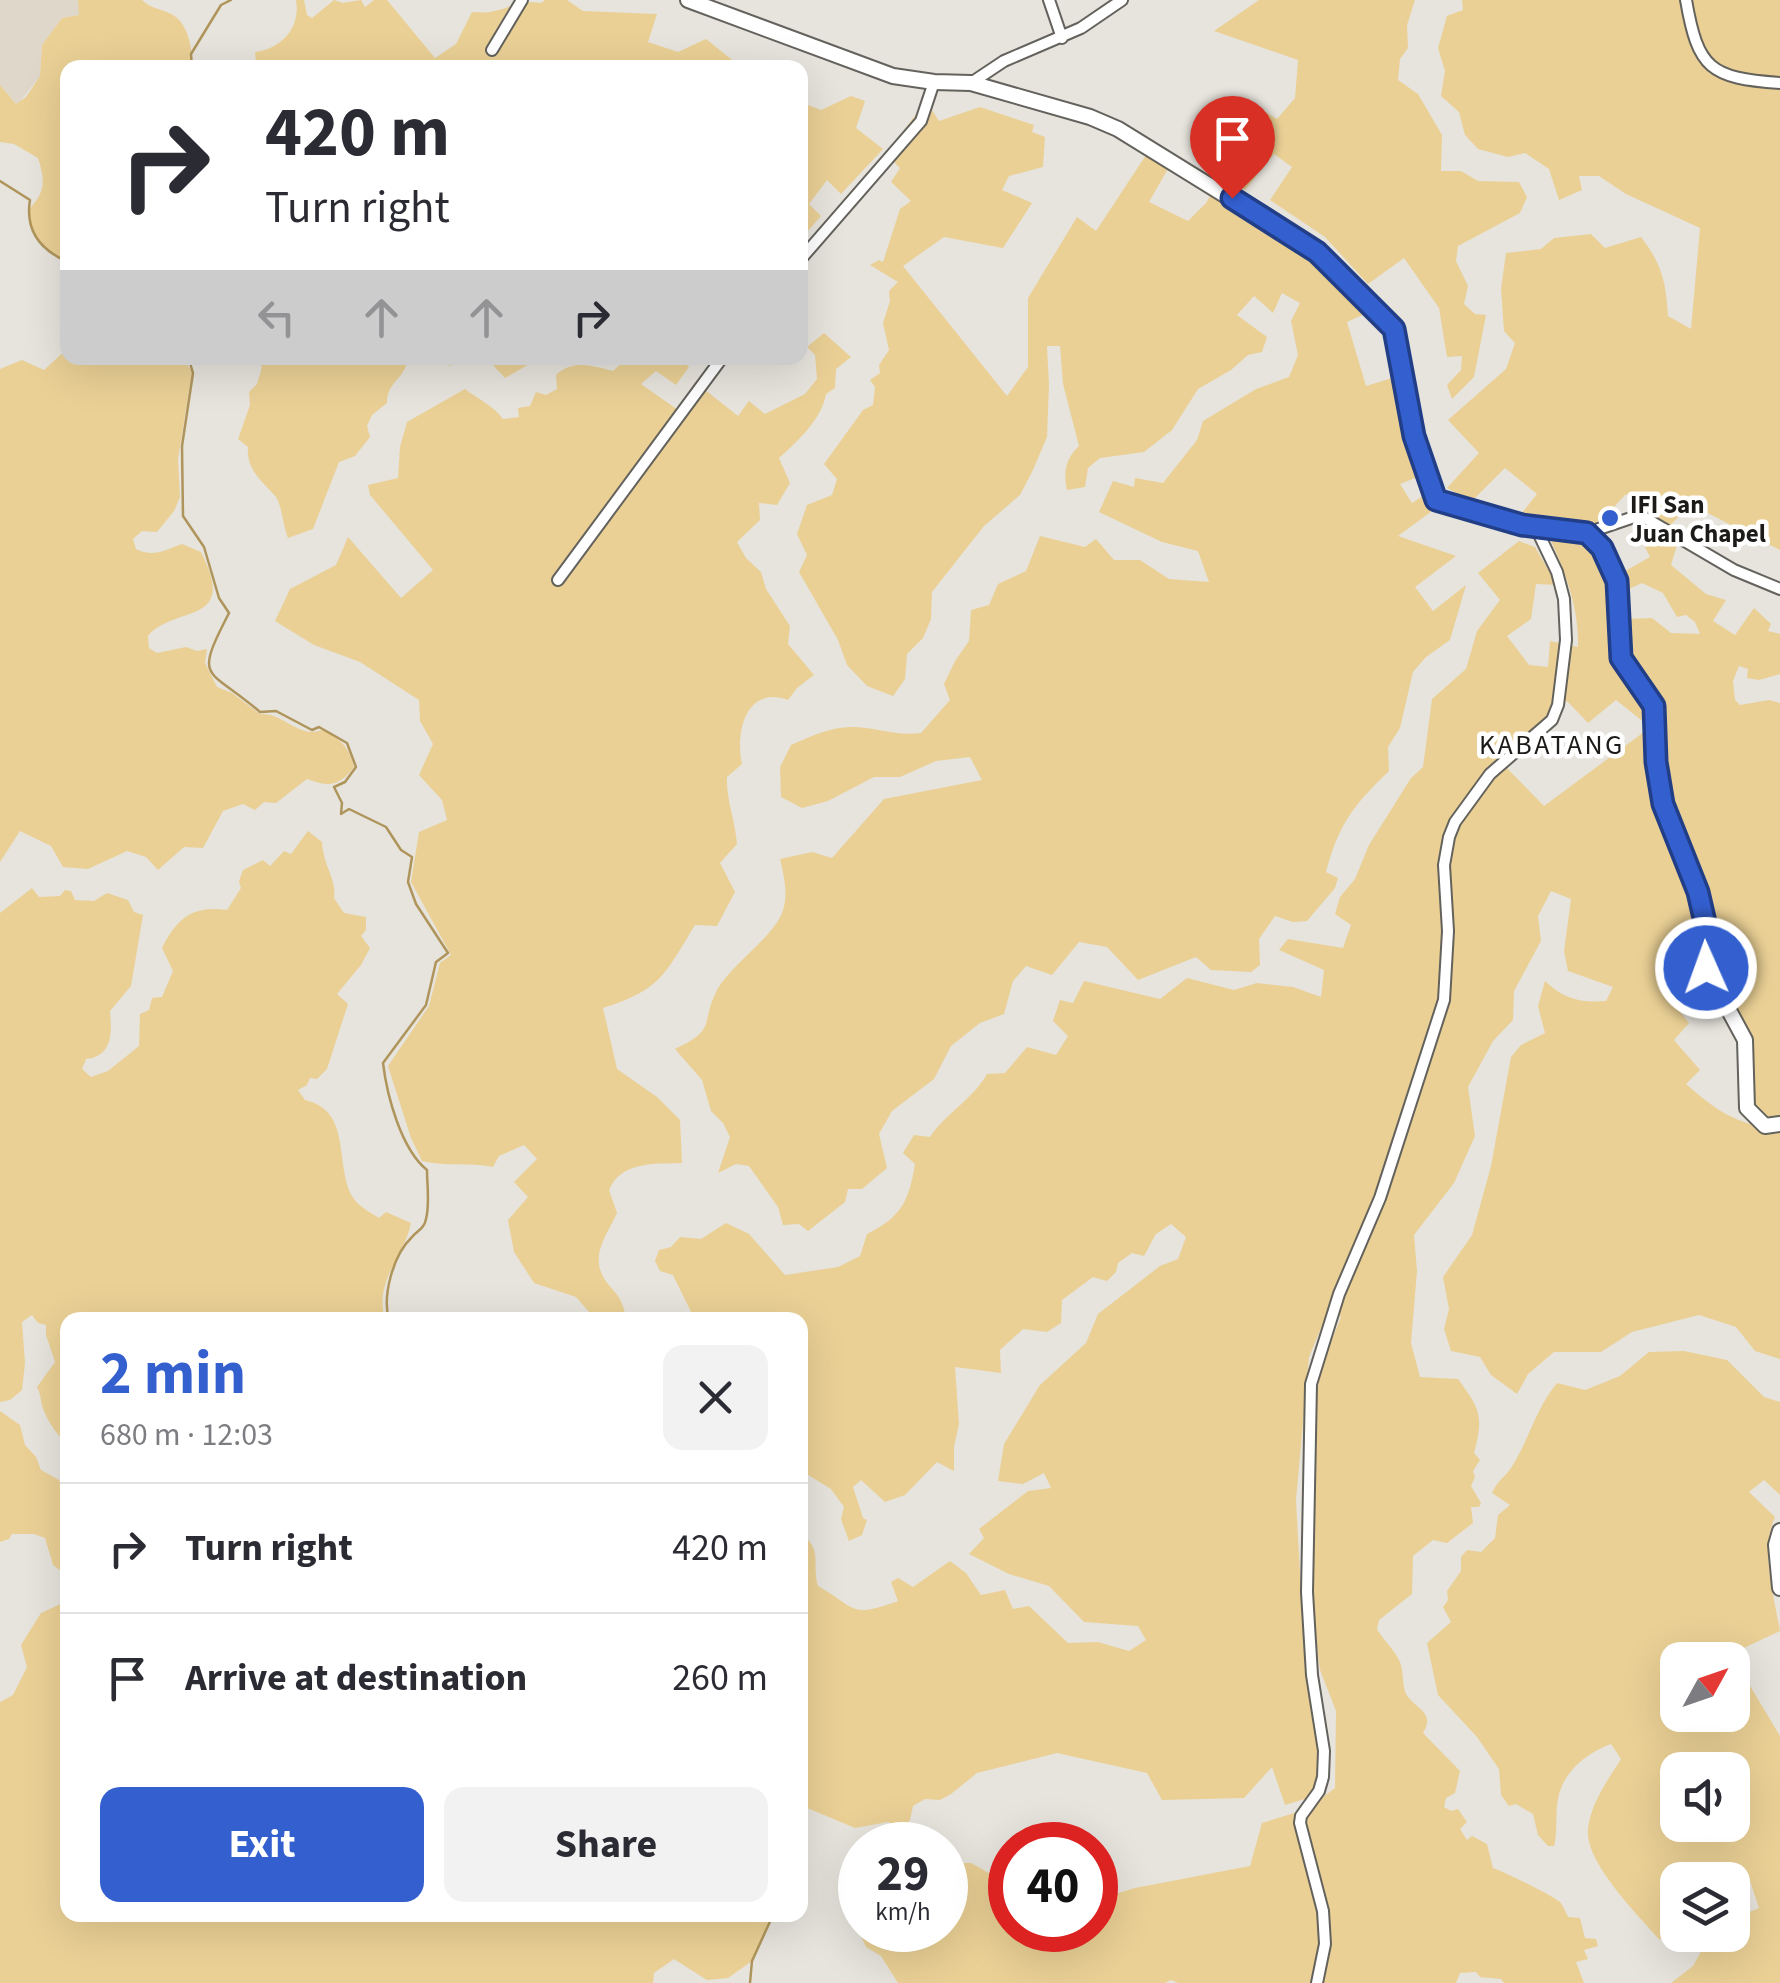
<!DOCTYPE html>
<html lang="en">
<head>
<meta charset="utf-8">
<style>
	body { margin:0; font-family:"Source Sans 3",sans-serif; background:#f2f2f3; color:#2b2b33; height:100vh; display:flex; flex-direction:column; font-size:38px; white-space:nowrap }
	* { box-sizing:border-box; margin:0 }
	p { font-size:32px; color:#7c7c81 }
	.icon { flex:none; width:55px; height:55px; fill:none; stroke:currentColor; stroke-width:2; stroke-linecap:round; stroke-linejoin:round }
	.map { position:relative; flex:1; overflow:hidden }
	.panel { position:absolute; left:60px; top:1312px; width:748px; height:610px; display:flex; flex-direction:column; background:#fff; border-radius:20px; box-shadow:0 10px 40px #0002 }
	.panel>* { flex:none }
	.hud { position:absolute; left:60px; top:60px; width:748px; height:305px; border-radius:20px; box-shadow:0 10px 40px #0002; background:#fff; color:#2b2b33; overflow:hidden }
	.needle { width:65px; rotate:50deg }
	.buttons { position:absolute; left:1660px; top:1642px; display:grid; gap:20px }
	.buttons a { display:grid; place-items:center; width:90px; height:90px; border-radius:20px; background:#fff; box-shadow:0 10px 40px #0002; font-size:50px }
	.speed { position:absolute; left:838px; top:1822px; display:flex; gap:20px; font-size:50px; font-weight:700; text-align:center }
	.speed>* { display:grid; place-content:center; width:130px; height:130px; border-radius:50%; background:#fff; box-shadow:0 10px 40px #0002; line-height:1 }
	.speed small { font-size:25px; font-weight:400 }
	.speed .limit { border:15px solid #d22; background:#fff; color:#111 }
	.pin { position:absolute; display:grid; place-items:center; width:85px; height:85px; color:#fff; margin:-102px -42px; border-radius:50% 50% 50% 0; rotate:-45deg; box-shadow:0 0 10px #0007 }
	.pin .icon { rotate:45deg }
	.me { position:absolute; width:110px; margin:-55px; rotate:358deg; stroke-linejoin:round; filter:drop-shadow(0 0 8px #0008) }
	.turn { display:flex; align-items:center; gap:35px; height:210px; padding:0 40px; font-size:45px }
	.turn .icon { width:130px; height:130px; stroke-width:2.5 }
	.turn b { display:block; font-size:70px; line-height:85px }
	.lanes { display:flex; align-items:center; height:95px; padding:0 40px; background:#0003; justify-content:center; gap:50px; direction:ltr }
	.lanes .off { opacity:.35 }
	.round { display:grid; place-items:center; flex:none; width:105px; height:105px; border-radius:20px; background:#f2f2f3 }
	.summary { display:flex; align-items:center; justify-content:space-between; height:170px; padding:0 40px }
	h1 { font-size:60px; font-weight:700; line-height:75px; color:#335fcf }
	.primary-button { display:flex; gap:20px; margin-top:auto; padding:20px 40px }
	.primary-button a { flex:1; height:115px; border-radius:20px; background:#335fcf; color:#fff; font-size:40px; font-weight:700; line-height:115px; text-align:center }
	.primary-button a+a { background:#f2f2f3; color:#2b2b33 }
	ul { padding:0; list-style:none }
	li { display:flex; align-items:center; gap:30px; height:130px; padding:0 40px; border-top:2px solid #e1e1e2 }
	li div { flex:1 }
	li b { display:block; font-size:38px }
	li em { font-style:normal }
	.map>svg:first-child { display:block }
</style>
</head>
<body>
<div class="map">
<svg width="1780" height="1983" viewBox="0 0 1780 1983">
	<rect width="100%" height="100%" fill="#e7e4dd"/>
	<!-- built -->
	<path fill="#ded7ca" d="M0,0H78L80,15L62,18L42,45L40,76L17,105L0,85Z"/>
	<!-- green -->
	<path fill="#ead095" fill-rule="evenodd" d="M78,0H142C152,9 159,8 171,14C187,21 193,47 192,67L68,68L65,262C44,249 29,235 29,209C46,192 45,180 38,158L14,144L0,142V85L16,104L26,97L40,76L42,45L62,18L79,15Z
		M296,0H304L307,15L312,18L334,0L343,3L361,0L365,7L374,0H387L435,58L456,44L472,12C478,12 484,13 490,12C510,8 520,0 541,3L545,0H567L583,11L657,14L648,42L678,52L706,39L741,67L264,68L256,62L255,52C281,49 301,28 296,0Z
		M1259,0H1415L1407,25L1408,48L1400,59L1398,80L1418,94L1442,135L1441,171H1461L1478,181L1519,182L1527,197L1520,213L1458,246L1456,261L1468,286L1464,304L1475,314L1486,315L1474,377L1452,399L1447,385L1461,370L1462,356L1447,357L1439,308L1404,258L1368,284L1325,237L1270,200L1292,167L1274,154L1245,190L1213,167L1246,101L1277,119L1295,98L1298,60L1214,31Z
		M1462,0H1780V550L1690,504L1669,527L1626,494L1598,524L1518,518L1537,494L1505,468L1472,501L1447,488L1479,453L1448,420L1506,369L1515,343L1504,331L1501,289L1506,253L1541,249L1554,238L1591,234L1605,248L1641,237C1662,264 1666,282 1668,316L1691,329L1700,228L1626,194L1599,176H1579L1582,190L1559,200L1549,169L1525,153L1508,157L1478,149L1465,135L1459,112L1441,96L1445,71L1438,48L1447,16L1463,10Z
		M851,96L865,101L856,128L883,149L841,194L827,180L809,204L821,216L800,240V102L821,110Z
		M926,101L939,121L980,107L1034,125L1032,132L1045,137L1043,167L1009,176L1002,190L1032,203L1003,248L944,237L903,266L1007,396L1028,367V298L1077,217L1096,231L1152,146L1173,160L1149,202L1188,221L1206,203L1218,183L1275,217L1322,254L1376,309L1347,322L1366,386L1399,376L1420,476L1400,484L1412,503L1429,492L1443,503L1398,536L1456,556L1415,587L1433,611L1466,585L1450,640L1426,657L1413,672L1400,728L1388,747L1389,771C1354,805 1339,823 1326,872L1338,878L1335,888L1307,921L1293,922L1275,916L1259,939L1260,965L1251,972L1211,970L1196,957L1138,980L1107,947L1079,942L1052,975L1026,966L1013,981L1004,1014L980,1023L951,1046L934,1079L892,1111L879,1134L887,1168L862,1189H848L845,1202L808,1231L799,1224L783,1225L778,1207L749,1166L736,1164L718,1173L730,1137L723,1123L711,1111L702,1080L675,1049C718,1029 700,1023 717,990C731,965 772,938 782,913C789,895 784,877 780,859L812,852L832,858L884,799L982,780L970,757L936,761L900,777H874L828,801L802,808L781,797L780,767L791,745C811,736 833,726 855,727C880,728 894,736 921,733L950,700L944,684L955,661L969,641L971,610L989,605L998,584L1026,571L1040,536L1085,547L1096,539L1114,560H1140L1169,579L1209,582L1198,551L1162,542L1099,512L1113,481L1134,487L1135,478L1163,483L1197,440L1203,421L1256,389L1289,377L1298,355L1291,321L1300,303L1282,293L1273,313L1254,296L1237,315L1267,337L1262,352L1248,355L1231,370L1198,389L1172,430L1144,452L1100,458L1088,468L1085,487L1067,490C1063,472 1066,458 1079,446L1063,384L1060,346H1047L1049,385L1047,437L1033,470L1020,495L984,526L932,592L931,619L923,638L907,654L905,679L893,696L867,686L847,665L838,640L799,572L807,555L797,534L807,505L832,495L837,479L824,464L863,410L873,405L875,387L870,380L880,373L879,365L889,350L883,323L890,301L889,291L898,282L870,265L879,260L883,262L900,209L911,201L891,182L900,168L886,154Z
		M824,333L851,357L836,369L835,388L826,394C822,419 797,442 779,458L790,483L777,505L759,503L760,520L737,542L746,558L761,572L766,589L790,626L788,644L814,675L797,688L788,700C746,685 735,732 742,764L727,777C726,800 735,819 737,844L720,863L735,892L717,926L695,925C665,974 661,990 603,1008L617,1069L657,1097L680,1120L682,1163C655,1164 621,1161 609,1190L617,1213C610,1229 594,1250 600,1269C606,1290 623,1290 626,1320H596L576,1297L534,1283L514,1252L508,1220L528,1197L514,1182L537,1159L524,1145L499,1156L493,1167C468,1162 447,1167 422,1161L411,1138L388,1066L429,1006L440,963L451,955L411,882L419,832L447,820L442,800L419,775L433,744L420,721L419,700L360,662L314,645L275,621L290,589L336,565L348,537L401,598L433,570L370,495L368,485L398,478L400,447L407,422L465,389C478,399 494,406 503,419L519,417L518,408L530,406L536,392L546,395L557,389L556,375C573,359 592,366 613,371L627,358H678L689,367L676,385L656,371L641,384L678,410L695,382L738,416L749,401L765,414L805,394L817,379L815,355L807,347Z
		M67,349L68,358H182L192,371L178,459L180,497L174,511L157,532L142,531L133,539L136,549C153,558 165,550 182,544L201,552C239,627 175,604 148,636L149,648L157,653L186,647L197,651L207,649L205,663L217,687L232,693L260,714C283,712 299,739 322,730C341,739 349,747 354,767C339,787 329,787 307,779L276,803L264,802L255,810L243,804L223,811L203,848L184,847L158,870L146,857L127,851L88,869L63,867L51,846L20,831L0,862V369L22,360L44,370Z
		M257,358H407C408,377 386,382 387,403L372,415L367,426L370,437L355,456L339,462L313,529L288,538C283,526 282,506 276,497C263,482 246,470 248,447L238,439L250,405L249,392L257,384L262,367Z
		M434,358H533V362L505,378L493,365L464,358L450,366Z
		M1651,523L1678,542L1671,565L1706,594L1726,600L1713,621L1735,635L1754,608L1771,624L1768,631L1780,634V674L1759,680L1747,678L1748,669L1739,666L1733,681L1735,700L1740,705L1769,700L1780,703V1117L1769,1118L1754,1111L1750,1096V1035L1710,963L1717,924L1663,783L1657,700L1626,655V619L1652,618L1671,633L1700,634L1695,622L1686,615L1677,617L1663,593L1642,583L1625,591L1620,574L1650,557L1645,547L1655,537Z
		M1549,536L1589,542L1605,568L1613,607L1614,657L1643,704L1645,723L1616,700L1588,723L1567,701L1498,759L1544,806L1648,729L1646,758L1655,796L1693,889L1701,923L1698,957L1659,986L1689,1023L1674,1040L1700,1070L1686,1084C1718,1112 1737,1125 1780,1129V1359L1755,1351L1736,1327L1699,1315L1632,1332L1601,1352H1554L1528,1374L1517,1394L1491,1375L1480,1357L1451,1351L1444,1329L1449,1309L1443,1277L1472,1235L1491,1166L1511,1057L1521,1045L1545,1033L1538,1006L1545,981C1564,999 1580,1003 1606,1001L1613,987L1568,971L1564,951L1571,899L1551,891L1538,916L1541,941L1514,991L1513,1020L1493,1041L1468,1087L1475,1136L1454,1183L1414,1235L1417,1271L1411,1343L1420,1377L1458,1379C1480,1409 1484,1416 1474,1453L1480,1460L1473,1471L1475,1477L1471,1486L1481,1503L1479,1507H1471L1473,1523L1447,1543L1433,1540L1413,1556L1412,1594L1379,1620L1377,1629C1384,1641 1394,1649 1400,1662C1404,1672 1402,1685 1406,1694C1415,1709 1436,1712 1423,1733L1460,1771L1455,1793L1446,1798L1444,1807L1451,1811L1458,1809L1467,1822L1460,1829L1467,1840L1472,1836L1487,1844L1493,1868C1506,1873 1548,1893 1560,1902C1562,1904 1567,1914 1568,1917L1580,1918L1585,1938L1596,1939L1598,1946L1584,1950L1588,1959L1576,1962L1584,1983H1504L1501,1979L1480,1977L1476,1972L1460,1973L1456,1983H1178L1171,1980L1165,1983H898L881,1956L866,1947L853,1918L860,1909V1930H945V1863H971L1010,1885V1930H1095V1900L1135,1888L1250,1866L1262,1823L1307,1809L1335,1788L1336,1711L1320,1670L1307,1575V1450L1322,1364L1341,1317L1328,1311L1309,1357L1296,1500L1305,1665L1321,1762L1311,1797L1285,1805L1272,1767L1244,1798L1162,1800L1147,1773L1057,1753L977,1773L951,1794L940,1800L925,1799L913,1806L910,1820L902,1829L888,1822L855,1828L800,1805V1532C824,1552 811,1560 818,1586C857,1608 849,1619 898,1601L891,1582L898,1578L913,1587L950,1561L966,1573L981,1595L1005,1590L1013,1609L1029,1606L1068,1643L1098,1642L1129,1651L1146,1640L1138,1626L1084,1622L1049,1586L1009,1574L969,1554L984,1538L979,1529L1028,1491L1051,1488L1044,1473L1023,1484L998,1481L1004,1444L1040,1385L1086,1343L1098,1314L1160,1266L1178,1259L1186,1237L1171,1224L1156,1234L1144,1256L1132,1253L1118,1263L1116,1272L1107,1281L1093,1277L1062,1300L1061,1323L1047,1332L1023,1329L1000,1350L1001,1373L955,1367L959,1424L954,1447V1471L937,1462L905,1495L885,1502L861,1480L853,1487L863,1518L867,1520L862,1535L849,1541L841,1519L844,1507L831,1489L800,1470V1320H695L673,1275L660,1271L655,1261L659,1250L671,1247L680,1237L701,1239L726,1223L749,1234L785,1275L838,1267L860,1256L867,1234C902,1217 909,1200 915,1164L903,1153L914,1135L930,1137C946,1113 972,1100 987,1074L1005,1073L1027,1047L1056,1055L1068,1036L1053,1021L1060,1000L1073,1003L1084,981L1160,999L1187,978L1234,990L1257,983L1293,987L1321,997L1324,970L1279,950L1288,939L1343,948L1351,925L1335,914L1340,897L1355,879L1369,845L1411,778L1423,767L1432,699L1466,669L1477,631L1500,600L1478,573L1519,541L1535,547L1557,585L1536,584L1531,619L1507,636L1529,665L1548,667L1550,641L1578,647C1579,606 1565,572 1549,536Z
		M308,831L322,842C323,866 337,879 334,898L344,913L366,917V930L361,936L370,948L361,965L337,994L348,1004L327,1069L317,1079L310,1078L307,1085L298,1090L305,1100C354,1111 333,1168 354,1199C360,1207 371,1213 379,1218L386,1212L411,1223C404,1258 374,1279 385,1320H68L67,1445C58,1435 49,1424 44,1411C40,1403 42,1396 37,1387L55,1362L46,1335V1325L38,1323L32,1315L22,1322L25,1363L22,1390L10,1400L0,1402V913L32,888L39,897L60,896L65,890L71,891L75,900L94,901L107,893L128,900L134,912L143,915L131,986L110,1011C112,1032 113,1056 86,1059L82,1069L91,1077L108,1071L139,1046L140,1014L149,1010L152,998L162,997L173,971L162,948C177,918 193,905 227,910L241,888L239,881L243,870L263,860L270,866L284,851L291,854Z
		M1684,1351L1727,1360L1764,1397L1780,1402V1495L1764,1480L1749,1492L1775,1517C1760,1550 1774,1596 1780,1631L1731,1654L1780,1736V1983H1671L1693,1966L1710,1935H1732L1733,1919L1759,1908L1748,1875L1722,1880H1678L1677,1941L1659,1939C1638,1915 1585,1862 1588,1830C1590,1804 1608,1780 1621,1759L1611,1744C1587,1753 1563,1771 1558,1799C1555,1814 1558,1831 1554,1846H1548L1538,1835L1533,1814L1516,1804L1509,1806L1501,1795L1499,1769L1477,1737L1438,1695L1427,1643L1451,1622L1443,1607L1448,1600L1447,1591L1461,1571V1557L1467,1550L1481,1552L1495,1538L1498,1515L1510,1505L1492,1493C1497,1481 1504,1478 1511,1468C1529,1440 1536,1408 1557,1383L1585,1390L1620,1376L1649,1352ZM1678,1660H1732V1715H1678ZM1678,1770H1732V1825H1678Z
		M0,1411L20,1425L25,1445L36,1457L41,1470L59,1480L67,1500V1570L61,1571L53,1565L45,1538L34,1534H12L9,1539L0,1542Z
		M67,1601L68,1915H773L752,1961L728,1978L707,1980L674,1959L654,1973L653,1983H0V1702L13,1695L27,1667L21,1645L41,1613Z"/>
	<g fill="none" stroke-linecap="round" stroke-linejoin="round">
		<!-- stream -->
		<path stroke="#af955b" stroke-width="2.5" d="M192,68L191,54L221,5L231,0
			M0,181L30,200C25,230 40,250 68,262
			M184,358L190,363L193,373L182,446L183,516L204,547L219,598L229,613C193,683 207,666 260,712L276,711L312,730L319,727L347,743L356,767L345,782L334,787L342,803L341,814L349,809L386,827L401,850L412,857L408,882L416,904L448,953L436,962L426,1005L383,1063C387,1096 401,1149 427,1170C427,1185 430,1204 426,1219C424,1229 418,1230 412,1237C393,1255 382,1296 389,1320
			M750,1983L752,1961L773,1915"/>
		<defs>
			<path id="street" d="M1049,0L1062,38
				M1686,0C1698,69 1710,78 1780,83
				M492,50L522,0
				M971,83L1004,61L1081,28L1122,0
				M800,260L921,121L934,82
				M1587,533L1634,517L1647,519L1734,570L1780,589
				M558,580L722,358
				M1317,1983L1325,1944L1323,1911L1300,1823L1301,1816L1319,1791L1323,1777L1324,1751L1312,1675L1307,1592L1311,1384L1339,1294L1380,1198L1444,1000L1448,931L1444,865L1449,837L1455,822L1490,774L1552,720L1558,705L1566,640L1564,599L1557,572L1535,526"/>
			<path id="secondary" d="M688,0L893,76L934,82L971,83L1090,117L1118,129L1317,252L1394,329L1414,437L1436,500L1447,501L1523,525L1587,533L1612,565L1617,581L1621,658L1654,706L1656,762L1663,805L1698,891L1707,931L1706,968L1745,1040L1747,1108L1765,1126L1780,1124
				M1780,1531L1776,1545L1780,1588"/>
		</defs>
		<!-- street casing -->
		<use href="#street" stroke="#64625c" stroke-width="14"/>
		<!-- secondary casing -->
		<use href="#secondary" stroke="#64625c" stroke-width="18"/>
		<!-- street -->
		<use href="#street" stroke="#fff" stroke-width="10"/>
		<!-- secondary -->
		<use href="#secondary" stroke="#fff" stroke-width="14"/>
	</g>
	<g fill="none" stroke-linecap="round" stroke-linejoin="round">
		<defs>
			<path id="route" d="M1232,198L1317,252L1394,329L1414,436L1436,500L1522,525L1587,533L1602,548L1617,581L1621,658L1654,706L1656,762L1663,804L1698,892L1707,931L1706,968"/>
		</defs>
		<!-- route casing -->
		<use href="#route" stroke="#213e87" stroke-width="25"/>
		<!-- route -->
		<use href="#route" stroke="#335fcf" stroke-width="18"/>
	</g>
	<!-- markers -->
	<circle fill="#335fcf" stroke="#fff" stroke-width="4" cx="1610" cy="518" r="10"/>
	<g text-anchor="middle" stroke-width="9" stroke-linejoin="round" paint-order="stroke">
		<!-- poi labels -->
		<g font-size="25" font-weight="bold" fill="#1d1b19" stroke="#fff" text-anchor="start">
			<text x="1630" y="513">IFI San<tspan x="1630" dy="29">Juan Chapel</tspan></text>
		</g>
		<!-- neighbourhood labels -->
		<g font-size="28" letter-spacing="2.5" fill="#1d1b19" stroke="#fff">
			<text x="1552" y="754">KABATANG</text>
		</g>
	</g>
</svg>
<div class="buttons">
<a><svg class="needle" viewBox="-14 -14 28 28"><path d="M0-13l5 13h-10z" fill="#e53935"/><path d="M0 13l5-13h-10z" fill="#7c7c81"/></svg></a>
<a><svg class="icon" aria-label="sound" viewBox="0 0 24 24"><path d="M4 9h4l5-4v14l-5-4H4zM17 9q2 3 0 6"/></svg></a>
<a><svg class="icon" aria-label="layers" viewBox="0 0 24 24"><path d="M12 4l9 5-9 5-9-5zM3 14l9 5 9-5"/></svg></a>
</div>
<div class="speed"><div>29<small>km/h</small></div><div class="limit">40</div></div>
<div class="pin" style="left:1232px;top:198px;background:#d93025"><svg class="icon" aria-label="arrive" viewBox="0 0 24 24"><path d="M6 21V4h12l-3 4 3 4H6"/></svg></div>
<svg class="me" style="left:1706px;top:968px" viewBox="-20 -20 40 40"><circle r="17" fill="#335fcf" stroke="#fff" stroke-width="3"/><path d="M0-11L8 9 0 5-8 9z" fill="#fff"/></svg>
<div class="hud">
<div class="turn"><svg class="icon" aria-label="right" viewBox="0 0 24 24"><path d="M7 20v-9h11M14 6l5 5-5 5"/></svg><div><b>420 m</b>Turn right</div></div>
<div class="lanes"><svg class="icon off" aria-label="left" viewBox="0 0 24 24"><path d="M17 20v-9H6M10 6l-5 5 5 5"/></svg><svg class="icon off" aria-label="ahead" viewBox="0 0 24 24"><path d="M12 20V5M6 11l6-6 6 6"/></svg><svg class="icon off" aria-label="ahead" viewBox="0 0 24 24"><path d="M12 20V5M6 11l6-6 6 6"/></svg><svg class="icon" aria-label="right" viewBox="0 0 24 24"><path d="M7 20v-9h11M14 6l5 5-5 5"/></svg></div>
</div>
<section class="panel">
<div class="summary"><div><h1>2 min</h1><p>680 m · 12:03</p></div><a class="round"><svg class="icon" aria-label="close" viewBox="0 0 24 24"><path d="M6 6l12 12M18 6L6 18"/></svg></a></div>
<ul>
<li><svg class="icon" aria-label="right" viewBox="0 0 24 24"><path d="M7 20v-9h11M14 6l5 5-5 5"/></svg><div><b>Turn right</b></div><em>420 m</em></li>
<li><svg class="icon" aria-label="arrive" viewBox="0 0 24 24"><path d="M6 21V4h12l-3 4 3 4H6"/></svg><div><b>Arrive at destination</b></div><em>260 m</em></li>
</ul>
<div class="primary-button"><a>Exit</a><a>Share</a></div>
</section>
</div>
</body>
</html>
